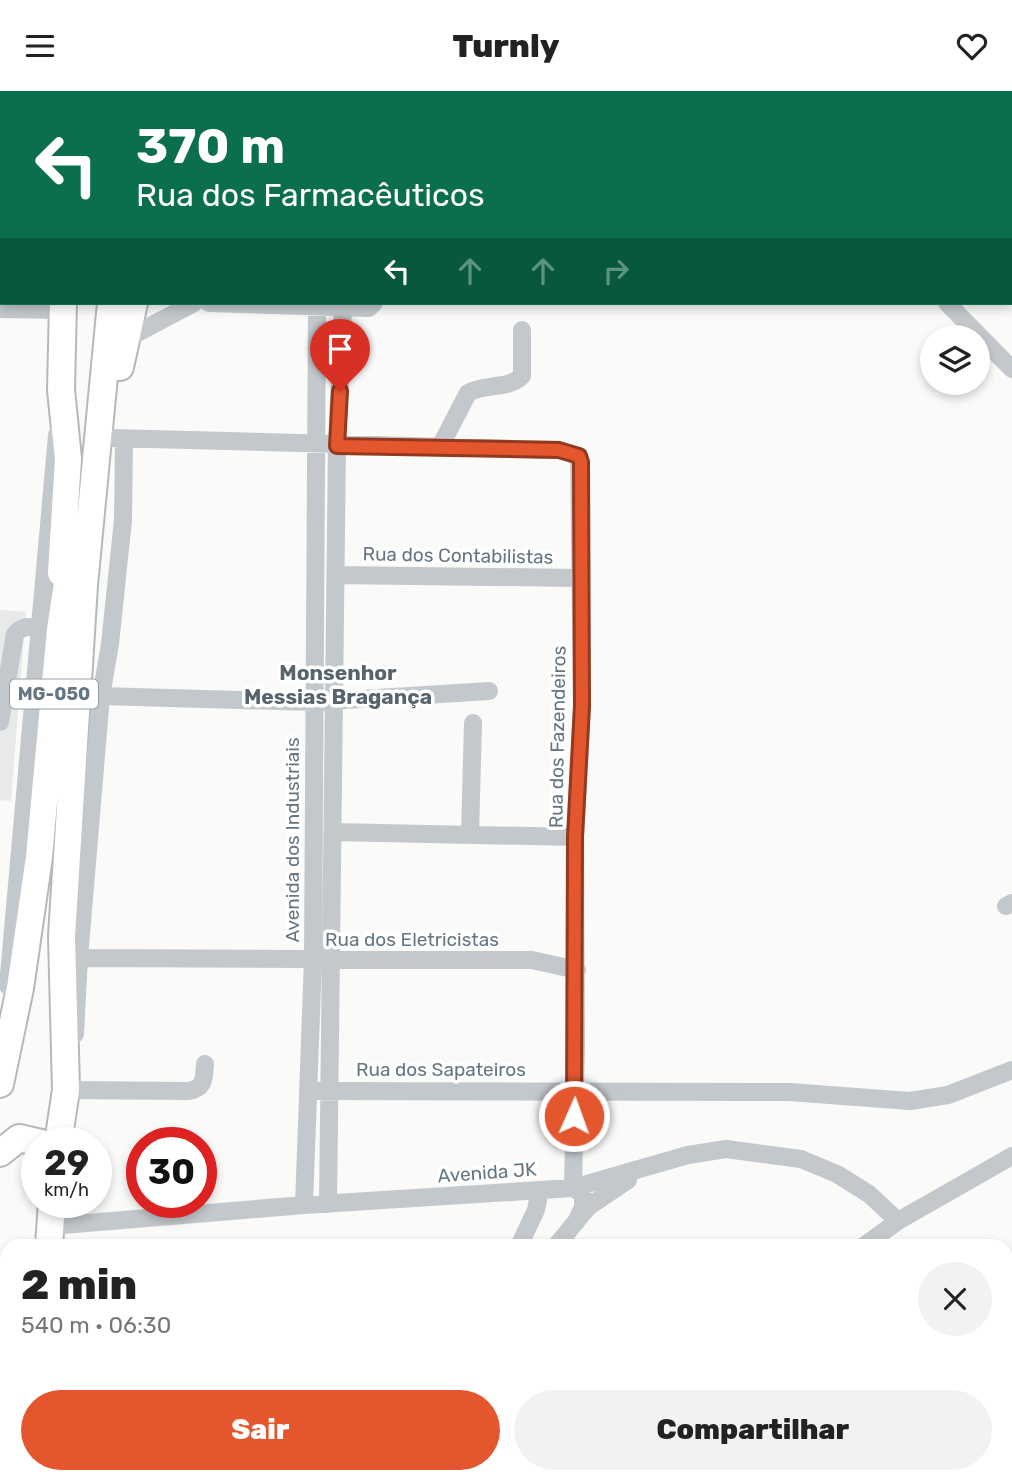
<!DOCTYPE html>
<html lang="pt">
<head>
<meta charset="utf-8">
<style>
	body { margin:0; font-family:Rubik,sans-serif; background:#f2f2f2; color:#222; height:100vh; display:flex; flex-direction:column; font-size:26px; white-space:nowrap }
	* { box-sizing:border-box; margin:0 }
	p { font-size:23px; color:#767676 }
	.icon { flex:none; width:38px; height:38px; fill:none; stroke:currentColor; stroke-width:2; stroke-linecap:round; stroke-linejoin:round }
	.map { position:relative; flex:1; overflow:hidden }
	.side { position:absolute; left:0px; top:1148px; width:1013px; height:245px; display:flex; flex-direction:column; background:#fff; border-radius:21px 21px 0 0; box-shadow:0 4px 10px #0003 }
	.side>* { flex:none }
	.banner { position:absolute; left:0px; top:0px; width:1013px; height:214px; box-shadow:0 4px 10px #0003; background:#0b6e4f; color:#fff; overflow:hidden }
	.tools { position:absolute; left:920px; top:234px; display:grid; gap:14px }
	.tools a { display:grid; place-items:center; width:70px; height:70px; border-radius:50%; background:#fff; box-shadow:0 4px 10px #0003; font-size:35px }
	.speed { position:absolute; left:21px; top:1036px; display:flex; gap:14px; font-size:35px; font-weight:700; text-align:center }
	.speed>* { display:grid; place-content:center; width:91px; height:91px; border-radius:50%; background:#fff; box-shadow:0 4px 10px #0003; line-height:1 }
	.speed small { font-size:18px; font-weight:400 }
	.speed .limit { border:10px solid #d22; background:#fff; color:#111 }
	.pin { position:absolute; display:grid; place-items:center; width:60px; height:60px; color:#fff; margin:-72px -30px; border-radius:50% 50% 50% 0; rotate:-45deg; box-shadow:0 0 7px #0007 }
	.pin .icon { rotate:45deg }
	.me { position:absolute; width:77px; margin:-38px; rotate:2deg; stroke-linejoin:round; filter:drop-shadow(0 0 5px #0008) }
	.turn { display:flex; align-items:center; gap:24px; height:147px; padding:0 21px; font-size:32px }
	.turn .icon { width:91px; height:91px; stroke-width:2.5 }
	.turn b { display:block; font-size:49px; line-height:60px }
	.lanes { display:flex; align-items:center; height:66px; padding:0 21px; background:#0003; justify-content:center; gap:35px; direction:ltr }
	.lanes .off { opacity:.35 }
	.round { display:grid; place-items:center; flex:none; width:74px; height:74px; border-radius:37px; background:#f2f2f2 }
	.head { display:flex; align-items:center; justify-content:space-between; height:119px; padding:0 21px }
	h1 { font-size:42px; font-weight:800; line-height:52px }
	.primary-button { display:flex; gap:14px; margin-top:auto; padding:14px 21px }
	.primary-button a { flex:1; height:80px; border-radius:42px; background:#e4572e; color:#fff; font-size:28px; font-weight:800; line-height:80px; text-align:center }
	.primary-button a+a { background:#f2f2f2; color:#222 }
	header { display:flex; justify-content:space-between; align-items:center; height:91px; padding:0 21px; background:#fff; font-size:32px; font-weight:800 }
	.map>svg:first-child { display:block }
</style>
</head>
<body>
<header><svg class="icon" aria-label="menu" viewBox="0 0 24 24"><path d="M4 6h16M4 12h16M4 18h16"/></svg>Turnly<svg class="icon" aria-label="heart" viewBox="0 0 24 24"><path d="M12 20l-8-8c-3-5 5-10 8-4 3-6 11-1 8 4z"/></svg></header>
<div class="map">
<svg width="1012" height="1393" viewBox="0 0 1012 1393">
	<rect width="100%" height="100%" fill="#fafaf8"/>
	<!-- built -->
	<path fill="#e8e9e9" d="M0,519L26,521L11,710L0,709Z"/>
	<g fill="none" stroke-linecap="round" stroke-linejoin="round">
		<defs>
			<path id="major" d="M0,41H2
				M0,65H2"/>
			<path id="highway" d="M170,0V2
				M77,2V0
				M128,2V0
				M120,276L134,212
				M61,482L68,368L61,299L63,212
				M0,993L20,897L39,766L60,539L71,464
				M58,1052L66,999L62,845L84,494L111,212
				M0,1062L19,1047L41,1052
				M49,1155L52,1111
				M0,1292L7,1293
				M22,1393L24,1386"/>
		</defs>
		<!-- major casing -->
		<use href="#major" stroke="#b5babe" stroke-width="26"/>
		<!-- highway casing -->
		<use href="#highway" stroke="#b4b9bd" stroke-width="30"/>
		<!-- minor -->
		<path stroke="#c3c8cc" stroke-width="18" d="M248,0V2
			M380,2V0
			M731,2V0
			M209,212L369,217L374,212
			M947,212L1012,278
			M0,218L63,219
			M124,249L194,212
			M112,347L559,359L579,365L582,615L575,746L576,954L573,1097L583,1103V1116L577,1129
			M440,356L468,302C485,292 508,299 522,285V239
			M336,484L579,487
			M101,605L313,611L489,600
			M0,631L15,543C23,535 29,534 39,539
			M333,741L575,746
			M470,744L473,632
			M1006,815L1012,812
			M79,867L532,869L577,879
			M8,895L57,344
			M75,943L79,867L101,605L110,553L123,429L124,350
			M66,999L189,1000C205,997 204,987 205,973
			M319,1000L789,1001L910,1010L948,1004L1012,979
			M328,1113L337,355L343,217
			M304,1114L313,868L317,216
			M51,1135L304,1114L573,1097L688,1064L726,1058L801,1068L837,1083L869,1103L898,1130
			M519,1155L536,1119L540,1099
			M556,1155L588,1116L628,1089
			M864,1155L898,1130L1012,1065
			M1006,1221L1012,1217
			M547,1386L551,1393
			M781,1386L783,1393
			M406,1393L410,1386
			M448,1393L451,1386
			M993,1393L1004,1386"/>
		<!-- major -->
		<use href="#major" stroke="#fff" stroke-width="23"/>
		<!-- highway -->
		<use href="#highway" stroke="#fff" stroke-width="26"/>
	</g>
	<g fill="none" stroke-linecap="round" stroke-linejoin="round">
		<defs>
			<path id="route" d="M340,300L337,355L559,359L579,365L581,371L582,615L575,746L574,1025"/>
		</defs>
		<!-- route casing -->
		<use href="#route" stroke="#94391e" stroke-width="18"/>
		<!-- route -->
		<use href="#route" stroke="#e4572e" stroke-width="12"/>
	</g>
	<g text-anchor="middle" stroke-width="7" stroke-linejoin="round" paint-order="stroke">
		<!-- shield labels -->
		<rect fill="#fff" stroke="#939fa8" stroke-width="2" x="10" y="588.5" width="88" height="29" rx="5"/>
		<g font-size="18" font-weight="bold" fill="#657683">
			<text x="54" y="609">MG-050</text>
		</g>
		<!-- street labels -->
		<g font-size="19" fill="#657683" stroke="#fff">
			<text transform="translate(458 464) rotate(1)" y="7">Rua dos Contabilistas</text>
			<text transform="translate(557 646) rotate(-89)" y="7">Rua dos Fazendeiros</text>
			<text transform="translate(292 749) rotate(-90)" y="7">Avenida dos Industriais</text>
			<text x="412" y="855">Rua dos Eletricistas</text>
			<text x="441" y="985">Rua dos Sapateiros</text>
			<text transform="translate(487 1081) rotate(-4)" y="7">Avenida JK</text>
		</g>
		<!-- neighbourhood labels -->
		<g font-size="21" font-weight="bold" fill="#57646e" stroke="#fff">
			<text x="338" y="589">Monsenhor<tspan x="338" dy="24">Messias Bragança</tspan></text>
		</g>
	</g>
</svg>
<div class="tools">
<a><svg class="icon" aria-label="layers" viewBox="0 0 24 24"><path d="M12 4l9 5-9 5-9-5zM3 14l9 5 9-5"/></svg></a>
</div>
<div class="speed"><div>29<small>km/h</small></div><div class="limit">30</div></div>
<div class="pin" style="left:340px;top:300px;background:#d93025"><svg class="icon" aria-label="arrive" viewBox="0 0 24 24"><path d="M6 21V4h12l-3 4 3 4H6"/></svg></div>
<svg class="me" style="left:574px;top:1025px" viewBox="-20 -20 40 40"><circle r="17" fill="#e4572e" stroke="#fff" stroke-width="3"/><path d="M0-11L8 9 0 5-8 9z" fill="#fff"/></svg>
<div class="banner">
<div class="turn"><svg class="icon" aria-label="left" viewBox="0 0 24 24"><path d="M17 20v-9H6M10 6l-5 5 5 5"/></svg><div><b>370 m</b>Rua dos Farmacêuticos</div></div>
<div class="lanes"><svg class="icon" aria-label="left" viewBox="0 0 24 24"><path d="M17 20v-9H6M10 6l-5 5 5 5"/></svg><svg class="icon off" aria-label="ahead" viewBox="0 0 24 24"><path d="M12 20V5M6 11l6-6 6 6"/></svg><svg class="icon off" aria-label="ahead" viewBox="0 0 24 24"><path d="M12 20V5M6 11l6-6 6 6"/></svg><svg class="icon off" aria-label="right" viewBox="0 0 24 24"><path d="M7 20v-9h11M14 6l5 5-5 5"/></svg></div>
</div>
<section class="side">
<div class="head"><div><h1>2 min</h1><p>540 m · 06:30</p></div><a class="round"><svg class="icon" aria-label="close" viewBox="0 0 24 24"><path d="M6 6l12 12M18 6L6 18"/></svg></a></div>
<div class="primary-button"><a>Sair</a><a>Compartilhar</a></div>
</section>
</div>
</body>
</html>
